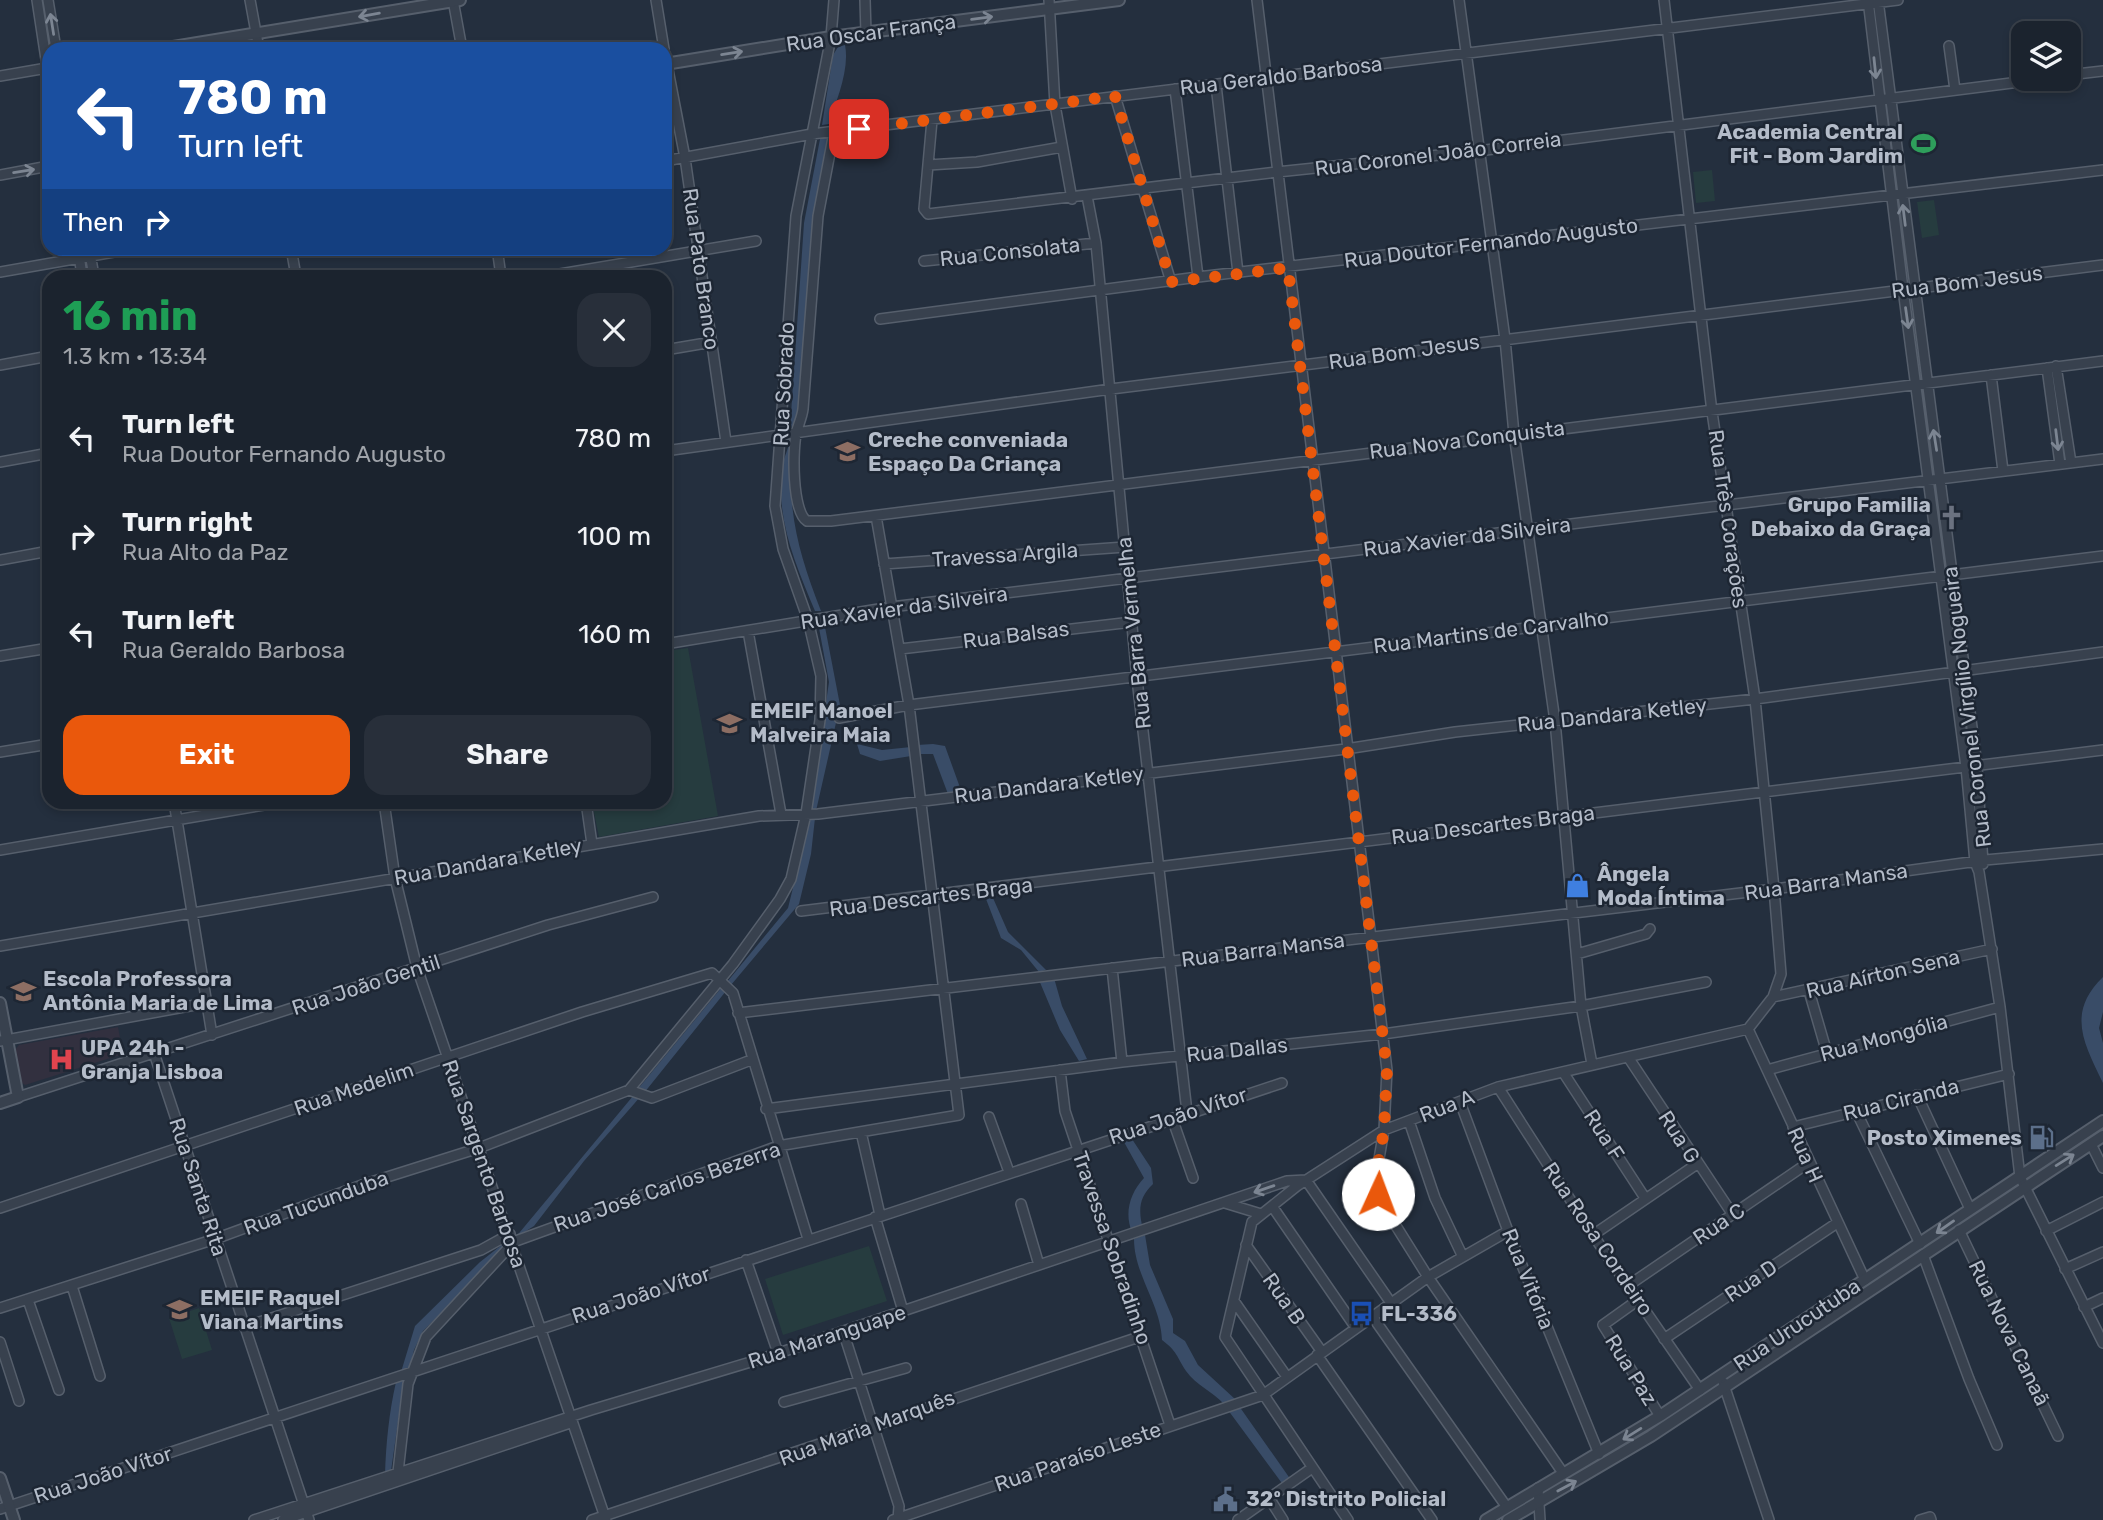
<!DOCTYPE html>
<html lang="en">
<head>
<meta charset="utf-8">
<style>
	body { margin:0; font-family:Rubik,sans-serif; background:#282f3a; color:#f1f3f6; height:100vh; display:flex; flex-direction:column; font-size:26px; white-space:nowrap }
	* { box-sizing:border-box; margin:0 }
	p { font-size:23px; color:#a0a4aa }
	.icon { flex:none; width:38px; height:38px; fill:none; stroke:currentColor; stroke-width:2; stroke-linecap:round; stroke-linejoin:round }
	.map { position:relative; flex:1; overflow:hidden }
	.side { position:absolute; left:42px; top:270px; width:630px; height:539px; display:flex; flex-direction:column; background:#1b232e; border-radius:21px; box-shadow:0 4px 10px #0003,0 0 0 2px #39404a }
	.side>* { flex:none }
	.guide { position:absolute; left:42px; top:42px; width:630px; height:214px; border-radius:21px; box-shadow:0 4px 10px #0003,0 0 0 2px #39404a; background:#1a4fa0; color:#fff; overflow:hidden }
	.buttons { position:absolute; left:2011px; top:21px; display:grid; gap:14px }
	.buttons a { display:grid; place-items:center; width:70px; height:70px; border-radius:14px; background:#1b232e; box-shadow:0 4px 10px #0003,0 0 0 2px #39404a; font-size:35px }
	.pin { position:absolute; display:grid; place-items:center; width:60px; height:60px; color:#fff; margin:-30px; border-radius:14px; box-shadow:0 4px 10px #0006 }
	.me { position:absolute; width:77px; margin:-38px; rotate:2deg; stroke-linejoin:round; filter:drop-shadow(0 0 5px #0008) }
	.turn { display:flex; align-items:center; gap:24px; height:147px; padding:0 21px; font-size:32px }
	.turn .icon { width:91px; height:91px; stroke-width:2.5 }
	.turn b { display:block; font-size:49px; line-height:60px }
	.then { display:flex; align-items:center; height:66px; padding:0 21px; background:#0003; gap:14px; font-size:26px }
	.round { display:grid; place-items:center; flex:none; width:74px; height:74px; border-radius:21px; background:#282f3a }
	.overview { display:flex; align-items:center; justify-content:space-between; height:119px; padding:0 21px }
	h1 { font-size:42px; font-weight:700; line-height:52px; color:#1e9e55 }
	.cta { display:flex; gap:14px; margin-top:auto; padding:14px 21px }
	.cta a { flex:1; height:80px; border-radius:21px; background:#ea580c; color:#fff; font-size:28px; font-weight:700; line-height:80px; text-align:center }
	.cta a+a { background:#282f3a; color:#f1f3f6 }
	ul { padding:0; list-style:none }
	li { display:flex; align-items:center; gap:21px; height:98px; padding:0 21px }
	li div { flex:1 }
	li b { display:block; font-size:26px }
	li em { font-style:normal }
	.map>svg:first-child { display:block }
</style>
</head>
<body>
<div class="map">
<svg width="2103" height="1520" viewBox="0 0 2103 1520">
	<rect width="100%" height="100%" fill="#242f3e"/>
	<!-- medical -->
	<path fill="#32303f" d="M118,1027L123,1054L25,1085L21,1082L15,1050L19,1045Z"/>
	<!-- green -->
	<path fill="#263c3f" d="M1712,170L1715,201L1696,203L1693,172Z
		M1934,200L1939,235L1922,238L1917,202Z
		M688,648L718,816L599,837L592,802H665V651Z
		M869,1246L887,1301L783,1335L765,1279Z
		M199,1308L212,1350L182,1359L169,1318Z"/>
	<!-- water -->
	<path fill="#394c67" d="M845,45C850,70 836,101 829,124L822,125L833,55L838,47Z
		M831,137L814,216L796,428L790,429L804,223L820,139Z
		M790,436H795C784,502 797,549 821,611H815C795,563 776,520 782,468C783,457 790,448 790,436Z
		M825,627L840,705L816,811L810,812L829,682L819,628Z
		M857,744L882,750L911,747V756L880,761L860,754Z
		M933,744L945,746L962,793L948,794L933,754H918L917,745Z
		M815,818L811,854L799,904L731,985L727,982L788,908L810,819Z
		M993,898L1008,932L1046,970L1039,972L1021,950L1001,938L986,899Z
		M2103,977V1012L2099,1028L2103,1043V1083C2084,1043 2066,1013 2103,977Z
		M1054,978L1062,1006L1087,1059L1079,1061L1060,1030L1039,980Z
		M722,987L726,991L644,1093L637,1090Z
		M633,1096L639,1098L634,1104L584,1161L534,1226L515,1238Z
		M1132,1139L1151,1168L1153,1184C1139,1197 1138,1210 1143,1229L1132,1232C1124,1213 1130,1193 1144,1178L1124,1142Z
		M1145,1235L1150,1265L1173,1319V1333L1185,1341L1198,1365L1236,1400L1224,1404C1213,1392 1196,1385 1186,1371C1176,1356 1178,1352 1162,1340C1161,1304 1134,1275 1134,1239Z
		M508,1240L510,1244L423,1331L414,1350L409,1371L401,1372L415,1326L480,1262Z
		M404,1380L391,1471L385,1475C386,1443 389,1413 396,1382Z
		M1239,1406L1291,1480L1284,1486L1228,1410Z"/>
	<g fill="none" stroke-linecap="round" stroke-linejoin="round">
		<defs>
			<path id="minor" d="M37,0L49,79
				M48,0L56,49
				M250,0L259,49
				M453,0L462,49
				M656,0L664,49
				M865,0L866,33
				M1049,0L1055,105L1072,199
				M1257,0L1387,1070L1384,1130L1376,1176L1381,1202L1428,1277L1563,1473
				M1459,0L1505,339L1514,434L1555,721L1581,1006L1592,1064
				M1664,0L1712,412L1755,699L1774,889L1781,974L1773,997L1748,1029
				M1868,0L1903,289L1966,767L1975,862L1979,872L2000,1007L2020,1177L2103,1343
				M1878,0L1977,766L1983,864
				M1949,46L1955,90
				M665,54L685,158L726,442
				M2068,75L2103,71
				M0,76L47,68
				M1216,85L1238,273
				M1175,89L1198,277
				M1115,96L1171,282
				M932,120L924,209L928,214L1277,172L1478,151L2043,79
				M834,132L818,216L803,409C802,417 799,423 797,430C792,448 792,512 807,521H831L2103,361
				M665,161L812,134L1898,0
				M928,165L977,162L1062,147
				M0,175L49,166
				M1087,196L1096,243L1137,679L1187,1112
				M78,248L82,276
				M89,248L94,276
				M291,248L296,276
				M497,248L501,276
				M924,261L1096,243
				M0,272L137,248
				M548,276L756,241
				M880,319L1198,277L2103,170
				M665,350L712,342
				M0,365L49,356
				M2056,366L2071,463
				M2047,368L2060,464
				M1991,375L2003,471
				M665,451L1111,389L2103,265
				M0,462L49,453
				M0,560L49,551
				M884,564L1125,547
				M748,631L781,814
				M665,644L891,607L2103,459
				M900,649L1132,622
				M0,656L49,648
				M839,718L909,705L2103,556
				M0,752L49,744
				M174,802L212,1035
				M384,802L395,878L417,968L606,1520
				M586,802L592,844
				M0,850L282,802
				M801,911L2103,750
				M0,946L759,816L818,814L1346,749L1455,732L1755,699L2103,652
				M1577,954L1646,934L1650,929
				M1112,968L1122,1062
				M1809,991L1827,1053
				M1773,997L1992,949
				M738,1013L1774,889L1985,860L2103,849
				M1748,1029L1865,1280
				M0,1041L206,1003
				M154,1053L309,1520
				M1628,1057L1733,1215
				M1060,1070L1065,1111L1170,1425
				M1767,1070L2000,1007
				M1563,1072L1645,1198
				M1498,1087L1593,1235L1700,1390
				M629,1090L733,964L780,899L791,879L806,814L820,720L821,676L808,620L783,549L775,506L796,216L831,37L834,0
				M629,1090L652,1098L751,1060
				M1917,1095L1970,1209
				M18,1097L548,925L653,897
				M1460,1102L1508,1231L1599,1454
				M766,1109L1122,1062L1383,1034L1581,1006L1706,982
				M1856,1111L1920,1244
				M989,1117L1009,1172
				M1172,1118L1193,1178
				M1409,1121L1435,1198L1462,1255
				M1793,1127L2009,1074
				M861,1132L880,1215
				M2091,1144L2103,1168
				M1225,1203L1261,1214
				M1021,1204L1039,1265
				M1272,1206L1356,1328
				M0,1208L582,1012L712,973L733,993L808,1239
				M875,1217L903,1311
				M1959,1230L2058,1436
				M2046,1231L2103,1202
				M1593,1235L1697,1164
				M513,1242L778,1146L959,1115L909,705L876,516
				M1246,1245L1322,1352
				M1923,1255L1969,1379L1997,1445
				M746,1260L778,1353
				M2065,1269L2103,1252
				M1629,1285L1808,1163
				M72,1286L100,1376
				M28,1300L59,1390
				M1638,1300L1603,1325L1660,1416
				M1234,1301L1287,1377
				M2084,1307L2103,1298
				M0,1308L215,1239L365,1184L479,1148L629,1090
				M1372,1316L1506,1506
				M244,1327L481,1250L510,1234
				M843,1331L899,1506L898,1520
				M1664,1339L1837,1223
				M0,1342L19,1401
				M1317,1355L1432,1520
				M1723,1382L1769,1520
				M784,1402L906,1368
				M398,1472L408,1384L426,1337L512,1244
				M1538,1488L1540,1520
				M1269,1498L1283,1520
				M0,1509L1282,1083
				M254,1520L591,1410L767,1357L1287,1181L1306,1180L1391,1303
				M283,1520L570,1423
				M592,1520L1142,1336
				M893,1520L1263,1395L1428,1277L1508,1231
				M1238,1520L1312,1468
				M1348,1520L1225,1337L1252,1222L1297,1186L1384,1130L1498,1087L1748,1029
				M1920,1520L1930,1517L1931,1520"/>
			<path id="tertiary" d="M161,49L460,0
				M665,64L831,37L1119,0
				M47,68H49
				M0,1003L18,1097L0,1103
				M0,1478L14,1520
				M1486,1520L1660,1416L2103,1121
				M1508,1520L1651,1436L2103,1136"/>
		</defs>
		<!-- minor casing -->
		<use href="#minor" stroke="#565f6c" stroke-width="12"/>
		<!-- tertiary casing -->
		<use href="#tertiary" stroke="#565f6c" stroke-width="14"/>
		<!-- minor -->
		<use href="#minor" stroke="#38414e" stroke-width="9"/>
		<!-- tertiary -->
		<use href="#tertiary" stroke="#38414e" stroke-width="10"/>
	</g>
	<!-- one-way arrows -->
	<defs><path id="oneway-shaft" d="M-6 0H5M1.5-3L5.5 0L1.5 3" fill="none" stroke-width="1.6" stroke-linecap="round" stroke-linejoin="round" transform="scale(1.75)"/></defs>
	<g stroke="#7c8592">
		<use href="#oneway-shaft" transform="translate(369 15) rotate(170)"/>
		<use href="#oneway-shaft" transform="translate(982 18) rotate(-7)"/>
		<use href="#oneway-shaft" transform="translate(52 24) rotate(-99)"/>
		<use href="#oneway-shaft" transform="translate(732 53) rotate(-9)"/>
		<use href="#oneway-shaft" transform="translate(1875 68) rotate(84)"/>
		<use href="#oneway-shaft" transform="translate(24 171) rotate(-9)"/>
		<use href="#oneway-shaft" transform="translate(1904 215) rotate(-97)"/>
		<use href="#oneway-shaft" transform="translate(1907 318) rotate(82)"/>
		<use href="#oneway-shaft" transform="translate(1935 440) rotate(-99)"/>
		<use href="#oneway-shaft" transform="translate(2057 440) rotate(83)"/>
		<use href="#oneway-shaft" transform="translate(2065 1160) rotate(-32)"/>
		<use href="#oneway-shaft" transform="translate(1264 1189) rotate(161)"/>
		<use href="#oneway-shaft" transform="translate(1945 1227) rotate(145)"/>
		<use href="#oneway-shaft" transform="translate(1632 1434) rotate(148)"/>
		<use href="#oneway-shaft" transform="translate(1567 1486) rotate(-28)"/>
	</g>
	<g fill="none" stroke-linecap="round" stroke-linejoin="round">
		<!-- route -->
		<path stroke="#ea580c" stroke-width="12" stroke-dasharray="0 21.6" d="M859,129L1115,96L1171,282L1288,268L1387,1070L1384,1130L1376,1176L1378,1194"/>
	</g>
	<!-- icons -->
	<defs>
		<symbol id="stadium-bare" viewBox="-9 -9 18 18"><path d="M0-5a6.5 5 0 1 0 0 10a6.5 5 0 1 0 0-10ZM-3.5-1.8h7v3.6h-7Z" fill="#2e9e5b" stroke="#1d2633" stroke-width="2.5" paint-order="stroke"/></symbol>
		<symbol id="school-bare" viewBox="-9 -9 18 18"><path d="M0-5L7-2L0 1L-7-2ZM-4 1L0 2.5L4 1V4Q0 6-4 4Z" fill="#8d6e63" stroke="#1d2633" stroke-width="2.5" paint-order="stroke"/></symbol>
		<symbol id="church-bare" viewBox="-9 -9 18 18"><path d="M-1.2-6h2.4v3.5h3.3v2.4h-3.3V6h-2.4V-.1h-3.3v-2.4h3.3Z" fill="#6b7280" stroke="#1d2633" stroke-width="2.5" paint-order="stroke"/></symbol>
		<symbol id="shop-bare" viewBox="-9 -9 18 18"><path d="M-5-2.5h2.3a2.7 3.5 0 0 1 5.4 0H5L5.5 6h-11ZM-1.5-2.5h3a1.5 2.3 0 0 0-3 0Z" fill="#3f7fe0" stroke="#1d2633" stroke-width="2.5" paint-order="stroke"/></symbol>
		<symbol id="hospital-bare" viewBox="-9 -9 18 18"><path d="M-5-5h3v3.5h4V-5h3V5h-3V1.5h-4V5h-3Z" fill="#e0444e" stroke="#1d2633" stroke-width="2.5" paint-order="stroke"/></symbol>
		<symbol id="fuel-bare" viewBox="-9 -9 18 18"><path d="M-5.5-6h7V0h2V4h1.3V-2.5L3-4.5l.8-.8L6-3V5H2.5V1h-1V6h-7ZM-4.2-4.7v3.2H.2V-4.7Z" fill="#5c6f8a" stroke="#1d2633" stroke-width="2.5" paint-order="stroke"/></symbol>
		<symbol id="bus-bare" viewBox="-9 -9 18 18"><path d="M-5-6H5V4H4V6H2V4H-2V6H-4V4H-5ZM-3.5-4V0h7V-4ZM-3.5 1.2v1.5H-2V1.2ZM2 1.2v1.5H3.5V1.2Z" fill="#1a4fb4" stroke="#1d2633" stroke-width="2.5" paint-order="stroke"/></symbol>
		<symbol id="civic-bare" viewBox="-9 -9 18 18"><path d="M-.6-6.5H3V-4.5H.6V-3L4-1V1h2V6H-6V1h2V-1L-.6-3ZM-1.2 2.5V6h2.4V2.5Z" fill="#5c6f8a" stroke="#1d2633" stroke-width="2.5" paint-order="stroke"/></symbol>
	</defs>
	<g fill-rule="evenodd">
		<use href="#stadium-bare" x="1906" y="126" width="35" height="35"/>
		<use href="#school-bare" x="830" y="434" width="35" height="35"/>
		<use href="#church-bare" x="1934" y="500" width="35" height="35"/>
		<use href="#school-bare" x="712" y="706" width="35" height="35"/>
		<use href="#shop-bare" x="1560" y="868" width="35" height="35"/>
		<use href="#school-bare" x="6" y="974" width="35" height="35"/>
		<use href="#hospital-bare" x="44" y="1042" width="35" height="35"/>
		<use href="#fuel-bare" x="2024" y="1120" width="35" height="35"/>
		<use href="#school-bare" x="162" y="1292" width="35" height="35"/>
		<use href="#bus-bare" x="1344" y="1296" width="35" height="35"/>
		<use href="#civic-bare" x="1208" y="1482" width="35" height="35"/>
	</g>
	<g text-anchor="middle" stroke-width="5" stroke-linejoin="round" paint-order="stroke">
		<!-- street labels -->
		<g font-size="21" fill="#b4bcc9" stroke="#1d2633">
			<text transform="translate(871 33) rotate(-8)" y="7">Rua Oscar França</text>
			<text transform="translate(1281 76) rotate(-7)" y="7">Rua Geraldo Barbosa</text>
			<text transform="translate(1438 154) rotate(-7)" y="7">Rua Coronel João Correia</text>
			<text transform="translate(1491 243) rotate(-7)" y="7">Rua Doutor Fernando Augusto</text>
			<text transform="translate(1010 252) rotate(-6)" y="7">Rua Consolata</text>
			<text transform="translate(701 269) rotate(82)" y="7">Rua Pato Branco</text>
			<text transform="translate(1967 282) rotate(-7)" y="7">Rua Bom Jesus</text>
			<text transform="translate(1404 352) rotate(-8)" y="7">Rua Bom Jesus</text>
			<text transform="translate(784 384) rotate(-87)" y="7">Rua Sobrado</text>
			<text transform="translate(1467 440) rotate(-7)" y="7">Rua Nova Conquista</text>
			<text transform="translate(1728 519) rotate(82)" y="7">Rua Três Corações</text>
			<text transform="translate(1467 537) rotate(-7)" y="7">Rua Xavier da Silveira</text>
			<text transform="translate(1005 555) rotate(-4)" y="7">Travessa Argila</text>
			<text transform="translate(904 608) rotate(-8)" y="7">Rua Xavier da Silveira</text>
			<text transform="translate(1491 632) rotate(-7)" y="7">Rua Martins de Carvalho</text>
			<text transform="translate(1134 633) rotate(-96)" y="7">Rua Barra Vermelha</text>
			<text transform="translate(1016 635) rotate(-7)" y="7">Rua Balsas</text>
			<text transform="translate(1967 707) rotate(-97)" y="7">Rua Coronel Virgílio Nogueira</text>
			<text transform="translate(1612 715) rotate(-6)" y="7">Rua Dandara Ketley</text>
			<text transform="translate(1049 785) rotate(-7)" y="7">Rua Dandara Ketley</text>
			<text transform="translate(1493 825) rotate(-7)" y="7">Rua Descartes Braga</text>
			<text transform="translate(488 862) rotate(-10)" y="7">Rua Dandara Ketley</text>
			<text transform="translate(1826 882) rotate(-8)" y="7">Rua Barra Mansa</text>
			<text transform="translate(931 897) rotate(-7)" y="7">Rua Descartes Braga</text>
			<text transform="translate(1263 950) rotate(-7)" y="7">Rua Barra Mansa</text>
			<text transform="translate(1883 974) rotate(-13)" y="7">Rua Aírton Sena</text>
			<text transform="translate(366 985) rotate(-18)" y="7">Rua João Gentil</text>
			<text transform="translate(1884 1038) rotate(-15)" y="7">Rua Mongólia</text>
			<text transform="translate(1237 1050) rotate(-6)" y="7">Rua Dallas</text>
			<text transform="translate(354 1089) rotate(-19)" y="7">Rua Medelim</text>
			<text transform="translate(1901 1100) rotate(-14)" y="7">Rua Ciranda</text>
			<text transform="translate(1447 1106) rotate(-21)" y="7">Rua A</text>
			<text transform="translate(1178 1116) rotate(-18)" y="7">Rua João Vítor</text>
			<text transform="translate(1604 1135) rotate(57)" y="7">Rua F</text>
			<text transform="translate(1679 1137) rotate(57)" y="7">Rua G</text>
			<text transform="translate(1805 1155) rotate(66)" y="7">Rua H</text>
			<text transform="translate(484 1164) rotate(71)" y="7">Rua Sargento Barbosa</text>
			<text transform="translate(198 1187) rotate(72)" y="7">Rua Santa Rita</text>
			<text transform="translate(667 1187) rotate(-19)" y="7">Rua José Carlos Bezerra</text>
			<text transform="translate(316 1203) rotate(-20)" y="7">Rua Tucunduba</text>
			<text transform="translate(1719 1224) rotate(-34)" y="7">Rua C</text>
			<text transform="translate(1598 1239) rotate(56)" y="7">Rua Rosa Cordeiro</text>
			<text transform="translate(1112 1248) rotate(71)" y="7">Travessa Sobradinho</text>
			<text transform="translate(1528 1279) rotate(68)" y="7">Rua Vitória</text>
			<text transform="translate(1751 1281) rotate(-34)" y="7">Rua D</text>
			<text transform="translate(641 1295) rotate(-18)" y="7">Rua João Vítor</text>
			<text transform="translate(1284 1299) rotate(55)" y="7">Rua B</text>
			<text transform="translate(1797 1325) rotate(-34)" y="7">Rua Urucutuba</text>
			<text transform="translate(2009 1333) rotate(64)" y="7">Rua Nova Canaã</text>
			<text transform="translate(827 1337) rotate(-18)" y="7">Rua Maranguape</text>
			<text transform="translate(1631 1370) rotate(58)" y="7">Rua Paz</text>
			<text transform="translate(867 1428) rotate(-20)" y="7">Rua Maria Marquês</text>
			<text transform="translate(1078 1457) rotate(-19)" y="7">Rua Paraíso Leste</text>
			<text transform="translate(103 1475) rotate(-18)" y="7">Rua João Vítor</text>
		</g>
		<!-- poi labels -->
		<g font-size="21" font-weight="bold" fill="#b4bcc9" stroke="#1d2633" text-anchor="start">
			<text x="1903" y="139" text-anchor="end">Academia Central<tspan x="1903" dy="24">Fit - Bom Jardim</tspan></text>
			<text x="868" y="447">Creche conveniada<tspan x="868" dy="24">Espaço Da Criança</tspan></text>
			<text x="1931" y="512" text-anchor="end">Grupo Familia<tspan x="1931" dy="24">Debaixo da Graça</tspan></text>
			<text x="750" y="718">EMEIF Manoel<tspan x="750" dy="24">Malveira Maia</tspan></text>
			<text x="1597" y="881">Ângela<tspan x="1597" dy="24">Moda Íntima</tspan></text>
			<text x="43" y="986">Escola Professora<tspan x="43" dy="24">Antônia Maria de Lima</tspan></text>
			<text x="81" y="1055">UPA 24h -<tspan x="81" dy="24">Granja Lisboa</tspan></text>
			<text x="2022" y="1145" text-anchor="end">Posto Ximenes</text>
			<text x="200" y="1305">EMEIF Raquel<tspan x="200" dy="24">Viana Martins</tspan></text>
			<text x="1381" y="1321">FL-336</text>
			<text x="1246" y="1506">32º Distrito Policial</text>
		</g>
	</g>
</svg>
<div class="buttons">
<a><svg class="icon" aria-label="layers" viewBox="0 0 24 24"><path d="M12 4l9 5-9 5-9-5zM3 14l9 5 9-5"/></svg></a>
</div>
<div class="pin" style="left:859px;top:129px;background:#d93025"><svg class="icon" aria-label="arrive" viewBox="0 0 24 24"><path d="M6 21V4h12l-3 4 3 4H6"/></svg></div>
<svg class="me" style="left:1378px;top:1194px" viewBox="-20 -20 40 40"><circle r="19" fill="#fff"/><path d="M0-13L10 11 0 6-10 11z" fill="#ea580c"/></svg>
<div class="guide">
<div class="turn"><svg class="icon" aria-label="left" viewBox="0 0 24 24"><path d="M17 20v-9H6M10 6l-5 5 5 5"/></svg><div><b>780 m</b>Turn left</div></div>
<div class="then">Then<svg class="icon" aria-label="right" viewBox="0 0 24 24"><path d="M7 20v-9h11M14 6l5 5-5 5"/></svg></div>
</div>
<section class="side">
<div class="overview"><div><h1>16 min</h1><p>1.3 km · 13:34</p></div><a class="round"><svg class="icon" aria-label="close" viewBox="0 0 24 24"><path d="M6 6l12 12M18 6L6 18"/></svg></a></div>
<ul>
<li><svg class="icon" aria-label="left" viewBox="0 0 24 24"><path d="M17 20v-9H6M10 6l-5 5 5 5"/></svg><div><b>Turn left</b><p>Rua Doutor Fernando Augusto</p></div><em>780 m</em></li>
<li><svg class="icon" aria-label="right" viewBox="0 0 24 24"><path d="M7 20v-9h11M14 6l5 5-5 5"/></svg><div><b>Turn right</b><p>Rua Alto da Paz</p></div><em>100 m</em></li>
<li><svg class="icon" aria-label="left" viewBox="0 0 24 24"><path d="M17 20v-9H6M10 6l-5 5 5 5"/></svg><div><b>Turn left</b><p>Rua Geraldo Barbosa</p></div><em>160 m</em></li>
</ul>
<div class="cta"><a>Exit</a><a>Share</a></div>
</section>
</div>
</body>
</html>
